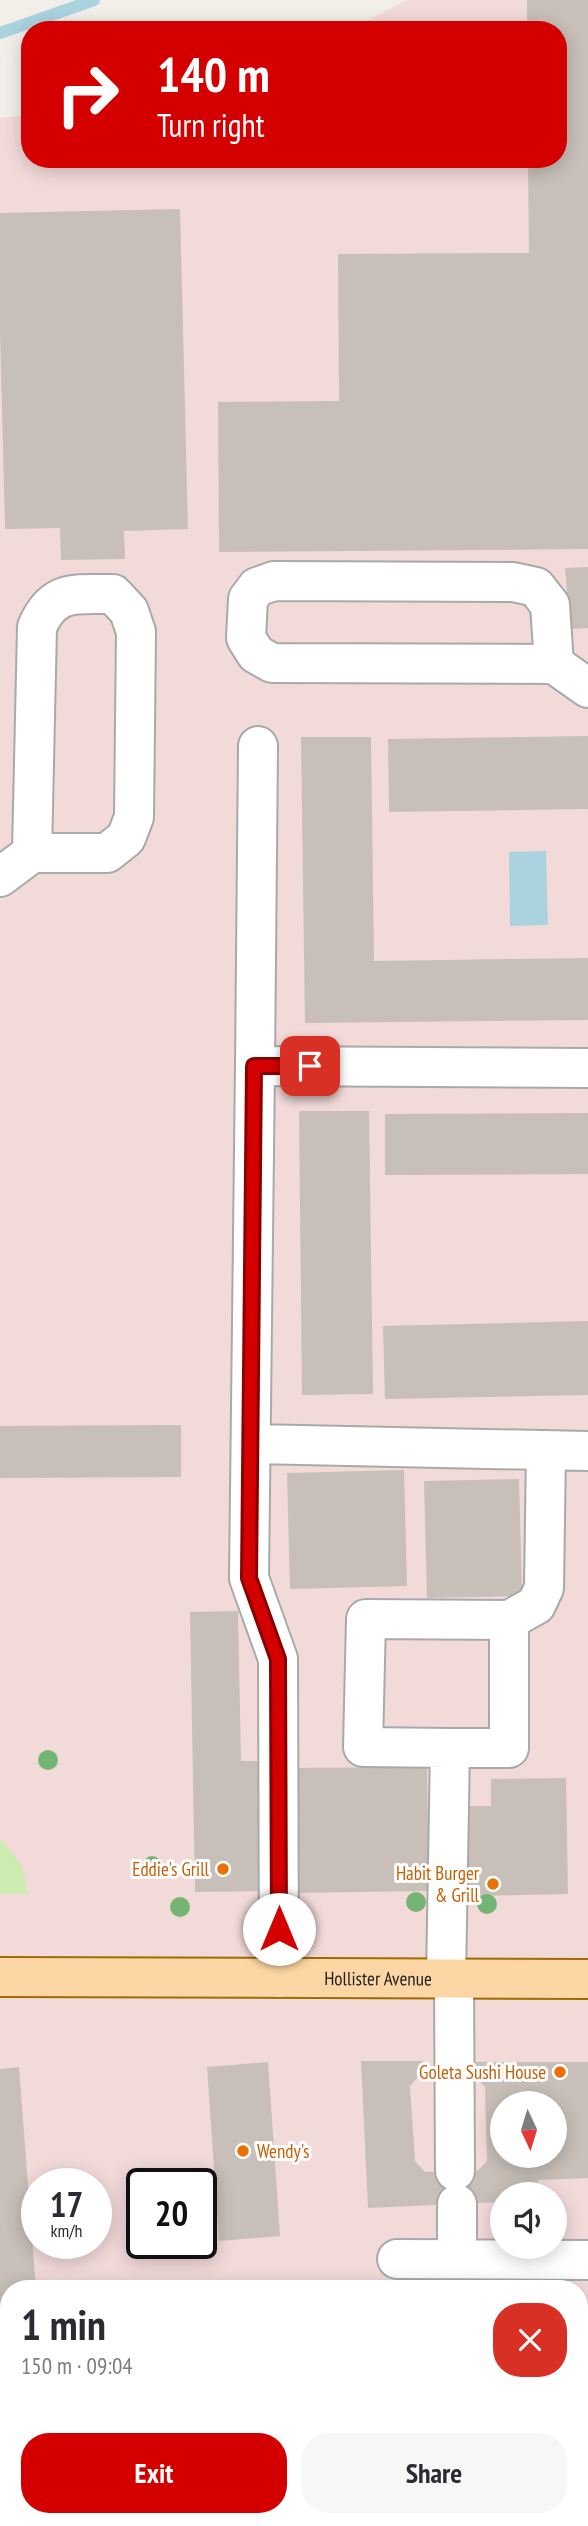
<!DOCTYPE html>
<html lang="en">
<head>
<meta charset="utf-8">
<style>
	body { margin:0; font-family:"PT Sans Narrow",sans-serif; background:#f7f7f7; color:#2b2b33; height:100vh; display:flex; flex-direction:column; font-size:26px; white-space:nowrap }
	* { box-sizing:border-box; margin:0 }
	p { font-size:23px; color:#7c7c81 }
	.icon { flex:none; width:38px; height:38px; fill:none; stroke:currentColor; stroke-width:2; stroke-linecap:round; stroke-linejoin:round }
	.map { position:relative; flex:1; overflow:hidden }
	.sheet { position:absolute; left:0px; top:2280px; width:588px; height:247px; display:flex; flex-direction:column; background:#fff; border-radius:28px 28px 0 0; box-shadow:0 4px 18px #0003 }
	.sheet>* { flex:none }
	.hud { position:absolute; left:21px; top:21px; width:546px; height:147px; border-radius:28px; box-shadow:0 4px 18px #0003; background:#d40000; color:#fff; overflow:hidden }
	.needle { width:46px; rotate:176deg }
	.tools { position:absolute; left:490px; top:2091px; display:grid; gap:14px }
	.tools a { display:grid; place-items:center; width:77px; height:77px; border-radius:50%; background:#fff; box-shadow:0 4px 18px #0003; font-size:35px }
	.speed { position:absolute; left:21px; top:2168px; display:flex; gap:14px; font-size:35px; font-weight:700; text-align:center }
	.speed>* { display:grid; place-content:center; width:91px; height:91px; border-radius:50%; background:#fff; box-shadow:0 4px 18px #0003; line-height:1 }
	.speed small { font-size:18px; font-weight:400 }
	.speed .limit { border:4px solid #111; border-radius:10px; background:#fff; color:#111 }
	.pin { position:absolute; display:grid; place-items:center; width:60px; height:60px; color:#fff; margin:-30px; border-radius:14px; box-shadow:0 4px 10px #0006 }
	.me { position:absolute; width:77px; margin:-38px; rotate:0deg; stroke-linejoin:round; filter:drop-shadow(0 0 5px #0008) }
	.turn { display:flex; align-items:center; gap:24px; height:147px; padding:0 21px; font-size:32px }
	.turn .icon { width:91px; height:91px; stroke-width:2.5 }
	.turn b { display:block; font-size:49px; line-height:60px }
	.round { display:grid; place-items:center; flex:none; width:74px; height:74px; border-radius:28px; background:#f7f7f7 }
	.overview { display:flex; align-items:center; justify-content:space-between; height:119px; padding:0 21px }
	h1 { font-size:42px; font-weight:700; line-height:52px }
	.button { display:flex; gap:14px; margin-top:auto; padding:14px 21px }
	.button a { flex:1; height:80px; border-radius:28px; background:#d40000; color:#fff; font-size:28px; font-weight:700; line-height:80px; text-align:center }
	.button a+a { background:#f7f7f7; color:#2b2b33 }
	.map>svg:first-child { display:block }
</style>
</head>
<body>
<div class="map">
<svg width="588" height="2526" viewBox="0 0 588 2526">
	<rect width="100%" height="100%" fill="#f2efe9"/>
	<!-- residential -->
	<path fill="#e0dfdf" d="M579,2418H588V2526H0V2452H9V2518H579Z"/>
	<!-- commercial -->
	<path fill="#f2dad9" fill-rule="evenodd" d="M407,0H588V2418H579V2289H9V2452H0V118L30,115V159H558V30H349ZM502,2104H555V2156H502ZM37,2184H96V2244H37ZM142,2184H201V2244H142ZM502,2194H555V2247H502Z"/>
	<!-- grass -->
	<path fill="#cdebb0" d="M0,1838L22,1866L28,1894H0Z"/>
	<!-- water -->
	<path fill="#aad3df" d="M546,851L548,925L510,926L509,852Z"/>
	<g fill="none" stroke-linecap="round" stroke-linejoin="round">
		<!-- stream -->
		<path stroke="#aad3df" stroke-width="12" d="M0,33L94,0"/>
	</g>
	<!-- building -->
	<path fill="#c7bfb8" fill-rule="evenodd" d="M527,0H588V549L219,552L218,402L339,401L338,254L529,253L528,159H558V30H527Z
		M180,209L188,529L124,531L125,559L61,560L60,528L5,529L0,331V213Z
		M588,567V628L570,629L565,568Z
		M588,736V809L389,812L388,739Z
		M301,737H371L374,961L588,958V1020L305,1023Z
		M299,1111H369L373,1394L302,1395Z
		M588,1113V1174L385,1175V1114Z
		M588,1321V1395L385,1399L383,1326Z
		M181,1425V1477L0,1478V1426Z
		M404,1470L407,1586L290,1589L287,1473Z
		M519,1479L522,1596L427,1598L424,1481Z
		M238,1611L241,1761H266L268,1891L195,1892L190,1612Z
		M427,1767L429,1891L288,1893L286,1768Z
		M566,1778L568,1894L467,1896L466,1806H491V1779Z
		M361,2061H423L424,2070L410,2086L415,2161L425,2172L477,2171L487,2161L485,2087L471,2071L473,2062H588V2178L538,2180V2194H502V2202L368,2208ZM502,2104H555V2156H502Z
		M268,2062L280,2236L219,2241L207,2067Z
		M19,2067L36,2289H9V2411L0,2412V2069Z"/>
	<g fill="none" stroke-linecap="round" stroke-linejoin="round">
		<defs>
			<path id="minor" d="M554,664L550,605L536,587L513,582L274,581L257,587L248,599L246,638L256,654L272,663L554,664L588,688
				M0,877L32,853H107L126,838L134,817L136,632L129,611L113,594C75,595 54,588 37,627L32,853
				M255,1066L258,746
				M251,1444L588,1451
				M509,1620L536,1605L544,1588L546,1450
				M279,1978L278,1659L249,1578L255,1066L588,1068
				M446,1979L450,1748L363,1747L366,1619L509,1620V1748H450
				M454,1979L455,2171
				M457,2204V2259
				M397,2259L588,2260
				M433,2526L453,2523L588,2524"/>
			<g id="major">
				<path id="s1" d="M0,1977L588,1979"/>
			</g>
		</defs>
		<!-- minor casing -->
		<use href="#minor" stroke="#a9a9a9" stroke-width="42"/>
		<!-- major casing -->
		<use href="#major" stroke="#a06b00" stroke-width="42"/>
		<!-- minor -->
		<use href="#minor" stroke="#fff" stroke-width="38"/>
		<!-- major -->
		<use href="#major" stroke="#fcd6a4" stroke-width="38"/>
	</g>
	<!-- trees -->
	<g fill="#74b475">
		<circle cx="48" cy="1760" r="10"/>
		<circle cx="152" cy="1866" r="10"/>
		<circle cx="416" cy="1902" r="10"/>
		<circle cx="487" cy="1904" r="10"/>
		<circle cx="180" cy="1907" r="10"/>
	</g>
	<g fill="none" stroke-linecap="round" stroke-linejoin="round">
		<defs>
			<path id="route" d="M279,1929L278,1659L249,1578L254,1066H310"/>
		</defs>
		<!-- route casing -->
		<use href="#route" stroke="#8a0000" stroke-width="18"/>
		<!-- route -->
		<use href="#route" stroke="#d40000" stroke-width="12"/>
	</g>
	<!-- markers -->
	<g fill="#e8710a" stroke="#fff" stroke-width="2.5">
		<circle cx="223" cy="1869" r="7"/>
		<circle cx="493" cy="1884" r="7"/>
		<circle cx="560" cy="2072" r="7"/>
		<circle cx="243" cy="2151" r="7"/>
	</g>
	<g text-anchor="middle" stroke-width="6" stroke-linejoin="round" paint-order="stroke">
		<!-- food labels -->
		<g font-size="19" fill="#c56008" stroke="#fff" text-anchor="end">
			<text x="209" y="1876">Eddie's Grill</text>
			<text x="479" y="1880">Habit Burger<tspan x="479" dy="22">&amp; Grill</tspan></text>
			<text x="546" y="2079">Goleta Sushi House</text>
			<text x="257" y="2158" text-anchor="start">Wendy's</text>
		</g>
		<!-- street labels -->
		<g font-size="19" fill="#222" stroke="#fff">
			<text dy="7" stroke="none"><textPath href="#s1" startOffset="378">Hollister Avenue</textPath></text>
		</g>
	</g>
</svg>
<div class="tools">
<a><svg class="needle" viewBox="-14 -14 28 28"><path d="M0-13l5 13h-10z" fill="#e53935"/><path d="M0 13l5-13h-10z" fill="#7c7c81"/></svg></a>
<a><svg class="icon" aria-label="sound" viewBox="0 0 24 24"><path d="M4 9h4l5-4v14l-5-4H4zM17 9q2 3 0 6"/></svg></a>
</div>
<div class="speed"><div>17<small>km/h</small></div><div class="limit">20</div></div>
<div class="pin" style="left:310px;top:1066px;background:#d93025"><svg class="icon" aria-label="arrive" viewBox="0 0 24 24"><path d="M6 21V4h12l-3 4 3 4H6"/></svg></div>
<svg class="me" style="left:279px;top:1929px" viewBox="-20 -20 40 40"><circle r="19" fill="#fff"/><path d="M0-13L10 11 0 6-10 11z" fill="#d40000"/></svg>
<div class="hud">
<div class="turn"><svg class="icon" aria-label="right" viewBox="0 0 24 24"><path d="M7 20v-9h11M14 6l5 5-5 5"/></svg><div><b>140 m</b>Turn right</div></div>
</div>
<section class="sheet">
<div class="overview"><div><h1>1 min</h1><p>150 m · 09:04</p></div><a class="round" style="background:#d93025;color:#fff"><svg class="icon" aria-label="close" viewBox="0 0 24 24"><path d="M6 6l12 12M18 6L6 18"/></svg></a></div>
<div class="button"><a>Exit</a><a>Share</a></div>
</section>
</div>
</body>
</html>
